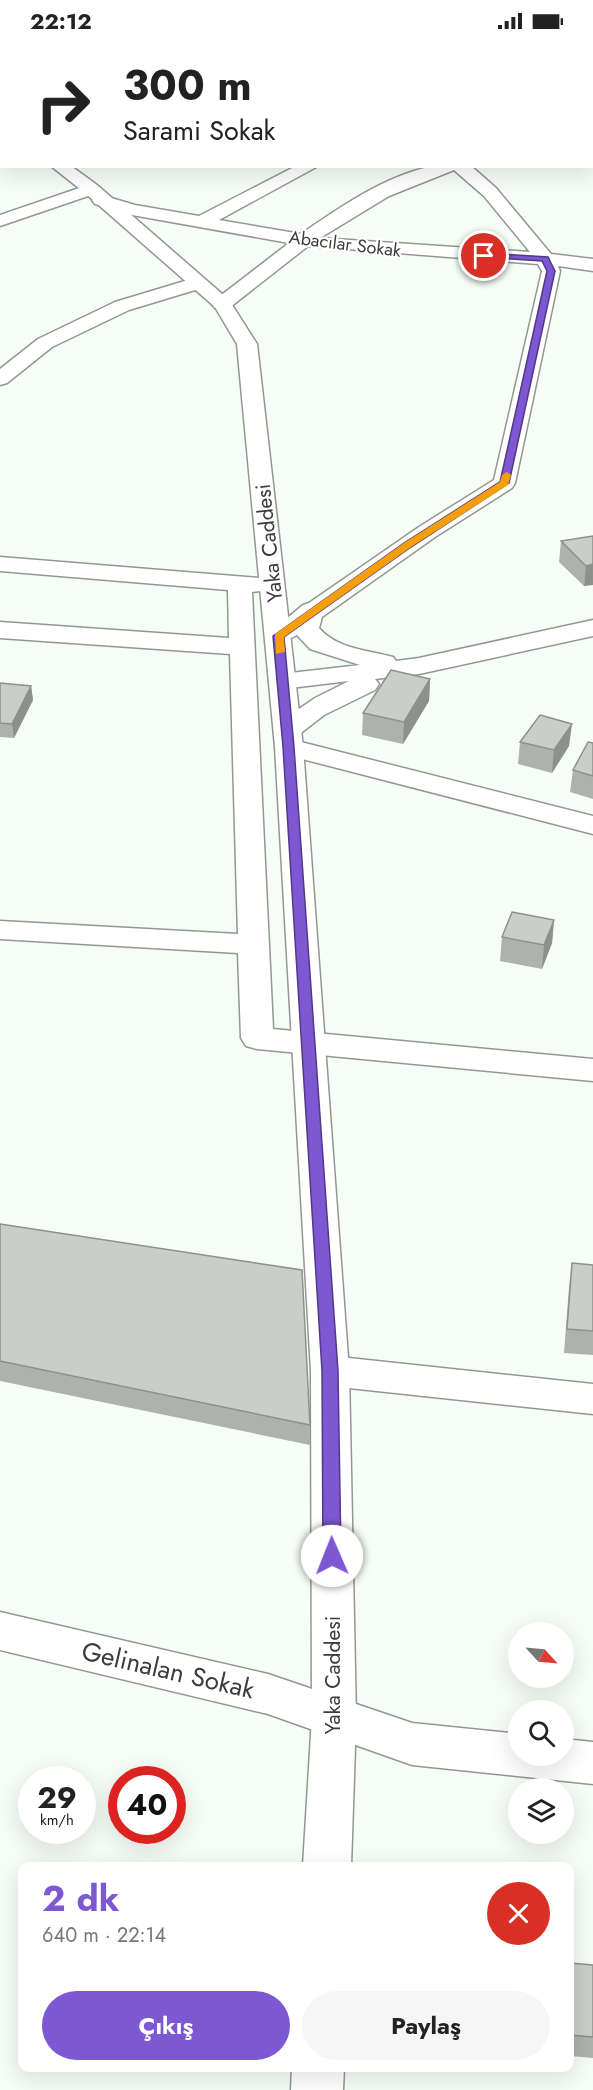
<!DOCTYPE html>
<html lang="tr">
<head>
<meta charset="utf-8">
<style>
	body { margin:0; font-family:Jost,sans-serif; background:#f6f6f6; color:#222; height:100vh; display:flex; flex-direction:column; font-size:22px; white-space:nowrap }
	* { box-sizing:border-box; margin:0 }
	p { font-size:20px; color:#767676 }
	.icon { flex:none; width:33px; height:33px; fill:none; stroke:currentColor; stroke-width:2; stroke-linecap:round; stroke-linejoin:round }
	.map { position:relative; flex:1; overflow:hidden }
	.details { position:absolute; left:18px; top:1820px; width:556px; height:210px; display:flex; flex-direction:column; background:#fff; border-radius:12px; box-shadow:0 6px 24px #0002 }
	.details>* { flex:none }
	.hud { position:absolute; left:0px; top:0px; width:594px; height:126px; box-shadow:0 6px 24px #0002; background:#fff; color:#222; overflow:hidden }
	.needle { width:39px; rotate:116deg }
	.controls { position:absolute; left:508px; top:1580px; display:grid; gap:12px }
	.controls a { display:grid; place-items:center; width:66px; height:66px; border-radius:50%; background:#fff; box-shadow:0 6px 24px #0002; font-size:30px }
	.speed { position:absolute; left:18px; top:1724px; display:flex; gap:12px; font-size:30px; font-weight:700; text-align:center }
	.speed>* { display:grid; place-content:center; width:78px; height:78px; border-radius:50%; background:#fff; box-shadow:0 6px 24px #0002; line-height:1 }
	.speed small { font-size:15px; font-weight:400 }
	.speed .limit { border:9px solid #d22; background:#fff; color:#111 }
	.pin { position:absolute; display:grid; place-items:center; width:51px; height:51px; color:#fff; margin:-26px; border:3px solid #fff; border-radius:50%; box-shadow:0 2px 6px #0007 }
	.me { position:absolute; width:66px; margin:-33px; rotate:359deg; stroke-linejoin:round; filter:drop-shadow(0 0 4px #0008) }
	.turn { display:flex; align-items:center; gap:21px; height:126px; padding:0 24px; font-size:27px }
	.turn .icon { width:78px; height:78px; stroke-width:2.5 }
	.turn b { display:block; font-size:42px; line-height:51px }
	.round { display:grid; place-items:center; flex:none; width:63px; height:63px; border-radius:32px; background:#f6f6f6 }
	.overview { display:flex; align-items:center; justify-content:space-between; height:102px; padding:0 24px }
	h1 { font-size:36px; font-weight:700; line-height:45px; color:#7d58d2 }
	.primary-button { display:flex; gap:12px; margin-top:auto; padding:12px 24px }
	.primary-button a { flex:1; height:69px; border-radius:36px; background:#7d58d2; color:#fff; font-size:24px; font-weight:700; line-height:69px; text-align:center }
	.primary-button a+a { background:#f6f6f6; color:#222 }
	.status { display:flex; justify-content:space-between; align-items:center; height:42px; padding:0 30px; background:#fff; direction:ltr }
	.status svg { height:16px; fill:currentColor }
	.map>svg:first-child { display:block }
</style>
</head>
<body>
<div class="status"><b>22:12</b><svg viewBox="0 0 49 12"><path d="M0 12V9h3v3zM5 12V6h3v6zM10 12V3h3v9zM15 12V0h3v12zM26 1h20v11H26zM47 4h2v5h-2z"/></svg></div>
<div class="map">
<svg width="593" height="2048" viewBox="0 0 593 2048">
	<rect width="100%" height="100%" fill="#f6fdf6"/>
	<g fill="none" stroke-linecap="round" stroke-linejoin="round">
		<defs>
			<path id="minor" d="M136,0H152L153,2H137Z
				M185,0H222L184,2Z
				M299,0H319L320,2H300Z
				M470,0H484L469,2Z
				M565,0H588L589,2H566Z
				M0,23H2L0,32Z
				M592,97H593V107H592Z
				M296,124H318L219,178L301,192C339,166 383,135 429,125C441,122 457,124 471,124L496,146L551,212L593,217V229L558,224L560,229L515,441L512,446L435,495L322,575L319,586C337,607 367,608 393,615L396,619L419,616L593,578V594L419,632L375,637L379,642L375,648L324,673L297,694L287,696L277,694L274,688L277,682L315,656L349,639L282,647L273,645L269,639L273,633L360,623L310,607L297,593L279,602L270,599L266,594L303,563L309,561L419,485L494,438L542,229L538,222L308,204L229,266H215L212,262L215,258L289,201L132,173L95,162L92,158L101,153L135,163L199,174ZM454,128L484,154L530,210L320,196L389,154Z
				M91,142L100,147L97,151L0,184V173Z
				M198,235L207,241L205,245L129,268L52,305L7,341L0,343V327L38,297L115,260Z
				M0,515L260,536L269,538L272,543L269,548L252,550L273,987L593,1017V1039L257,1007L246,1004L241,996L238,911L0,897V879L238,892L230,612L0,596V580L229,596L228,548L0,529Z
				M289,697L593,774V792L279,711L275,705L279,699Z
				M330,1314L593,1342V1372L330,1344L316,1340L311,1329L316,1318Z
				M0,1570L268,1632L412,1681L519,1692V1713H564V1697L593,1700V1742L412,1723L268,1672L0,1608Z"/>
			<path id="tertiary" d="M0,76L2,77V87L0,86Z
				M51,124H71L97,143L229,258L257,302L303,705L349,1329L356,1676L351,1824H303L312,1676L311,1329L275,705L237,302L215,265L85,151Z
				M292,2025H344L343,2048H291Z"/>
		</defs>
		<!-- minor casing -->
		<use href="#minor" stroke="#929891" stroke-width="3"/>
		<!-- tertiary casing -->
		<use href="#tertiary" stroke="#929891" stroke-width="3"/>
		<!-- minor -->
		<use href="#minor" fill="#fff" fill-rule="evenodd"/>
		<!-- tertiary -->
		<use href="#tertiary" fill="#fff" fill-rule="evenodd"/>
	</g>
	<!-- wall -->
	<path fill="#adb2ac" d="M593,494L584,544L559,520L561,499Z
		M430,637L429,659L403,702L362,693L363,671Z
		M0,641L31,644L33,658L14,696L0,695Z
		M520,700L569,704L552,731L518,722Z
		M593,701V757L570,750L573,728Z
		M554,878L552,901L542,927L500,919L502,895Z
		M0,1182L310,1383V1403L0,1339Z
		M572,1221L593,1223V1313L564,1311L569,1245Z
		M570,1921L593,1923V2016L570,2014Z"/>
	<!-- shaded-wall -->
	<path fill="#8d918c" d="M593,522V543L584,544L586,524Z
		M430,637L429,659L403,702L404,680Z
		M31,644L33,658L14,696L12,682Z
		M572,682L569,704L552,731L554,708Z
		M554,878L552,901L542,927L544,903Z"/>
	<!-- building -->
	<path fill="#c9cfc8" stroke="#8d918c" stroke-width="1.5" d="M593,494V522L586,524L561,499Z
		M391,628L430,637L404,680L363,671Z
		M0,641L31,644L12,682L0,681Z
		M540,673L572,682L554,708L520,700Z
		M588,700L593,701V734L573,728Z
		M512,870L554,878L544,903L502,895Z
		M0,1182L302,1228L310,1383L0,1319Z
		M572,1221L593,1223V1289L567,1287Z
		M570,1921L593,1923V1995L570,1993Z"/>
	<!-- route -->
	<path fill="#7d58d2" stroke="#513988" stroke-width="1.5" d="M484,211L548,215L555,229L509,441L411,505L284,595L294,705L338,1329L341,1514L338,1519L332,1521L326,1519L323,1514L322,1329L283,705L273,594L404,501L500,440L547,229L542,219L481,215Z"/>
	<!-- slow -->
	<path fill="#f59e0b" d="M507,430L511,433L508,443L411,505L284,595L285,610L276,612L275,592L404,501L500,440L502,433Z"/>
	<g text-anchor="middle" stroke-width="4.5" stroke-linejoin="round" paint-order="stroke">
		<!-- far-street labels -->
		<g font-size="18" fill="#3a3d3a" stroke="#fff">
			<text transform="translate(345 202) rotate(7)" y="6">Abacılar Sokak</text>
		</g>
		<!-- street labels -->
		<g font-size="21" fill="#3a3d3a" stroke="#fff">
			<text transform="translate(269 501) rotate(-96)" y="7">Yaka Caddesi</text>
			<text transform="translate(333 1633) rotate(-90)" y="7">Yaka Caddesi</text>
		</g>
		<!-- near-street labels -->
		<g font-size="26" fill="#3a3d3a" stroke="#fff">
			<text transform="translate(168 1628) rotate(13)" y="9">Gelinalan Sokak</text>
		</g>
	</g>
</svg>
<div class="controls">
<a><svg class="needle" viewBox="-14 -14 28 28"><path d="M0-13l5 13h-10z" fill="#e53935"/><path d="M0 13l5-13h-10z" fill="#767676"/></svg></a>
<a><svg class="icon" aria-label="search" viewBox="0 0 24 24"><circle cx="10" cy="10" r="6"/><path d="M15 15l6 6"/></svg></a>
<a><svg class="icon" aria-label="layers" viewBox="0 0 24 24"><path d="M12 4l9 5-9 5-9-5zM3 14l9 5 9-5"/></svg></a>
</div>
<div class="speed"><div>29<small>km/h</small></div><div class="limit">40</div></div>
<div class="pin" style="left:484px;top:214px;background:#d93025"><svg class="icon" aria-label="arrive" viewBox="0 0 24 24"><path d="M6 21V4h12l-3 4 3 4H6"/></svg></div>
<svg class="me" style="left:332px;top:1514px" viewBox="-20 -20 40 40"><circle r="19" fill="#fff"/><path d="M0-13L10 11 0 6-10 11z" fill="#7d58d2"/></svg>
<div class="hud">
<div class="turn"><svg class="icon" aria-label="right" viewBox="0 0 24 24"><path d="M7 20v-9h11M14 6l5 5-5 5"/></svg><div><b>300 m</b>Sarami Sokak</div></div>
</div>
<section class="details">
<div class="overview"><div><h1>2 dk</h1><p>640 m · 22:14</p></div><a class="round" style="background:#d93025;color:#fff"><svg class="icon" aria-label="close" viewBox="0 0 24 24"><path d="M6 6l12 12M18 6L6 18"/></svg></a></div>
<div class="primary-button"><a>Çıkış</a><a>Paylaş</a></div>
</section>
</div>
</body>
</html>
